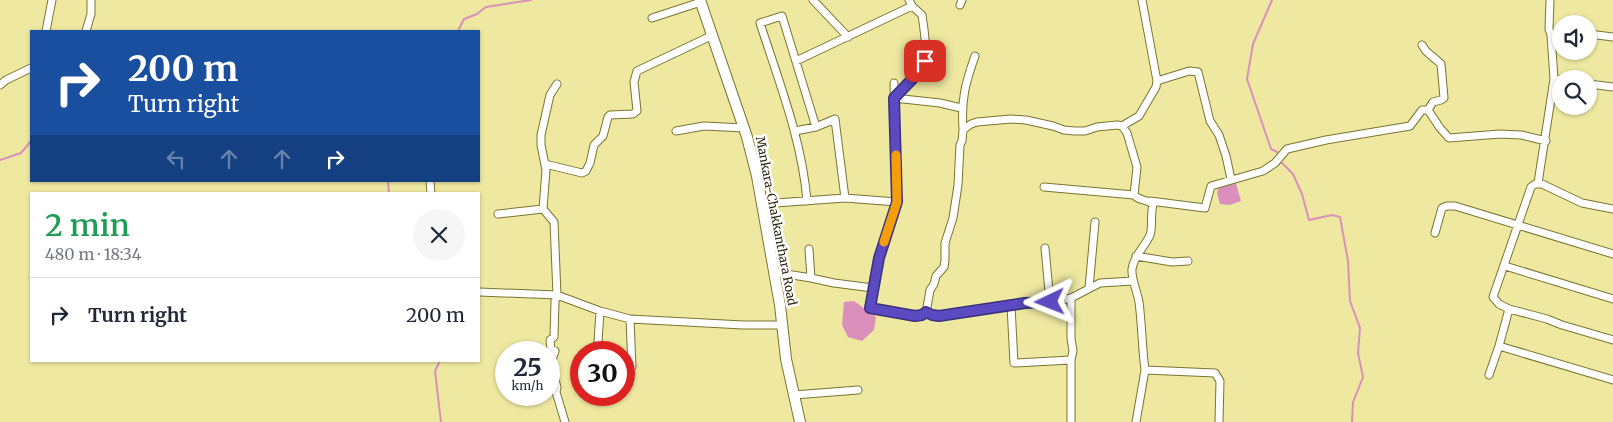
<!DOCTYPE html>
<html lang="en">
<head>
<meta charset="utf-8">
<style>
	body { margin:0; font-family:Merriweather,serif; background:#f6f6f7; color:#1f2937; height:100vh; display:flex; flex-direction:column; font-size:19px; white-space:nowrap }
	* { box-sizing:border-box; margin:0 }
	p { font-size:16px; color:#747a83 }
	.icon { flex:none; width:28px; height:28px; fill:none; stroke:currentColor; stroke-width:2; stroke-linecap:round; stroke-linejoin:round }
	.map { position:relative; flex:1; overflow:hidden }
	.panel { position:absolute; left:30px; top:192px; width:450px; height:170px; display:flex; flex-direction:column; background:#fff; border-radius:0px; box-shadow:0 1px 4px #0004 }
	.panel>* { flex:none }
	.hud { position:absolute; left:30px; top:30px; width:450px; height:152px; border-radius:0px; box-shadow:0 1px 4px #0004; background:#1a4fa0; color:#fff; overflow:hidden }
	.controls { position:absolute; left:1552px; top:15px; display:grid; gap:10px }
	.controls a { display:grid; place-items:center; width:45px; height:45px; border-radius:50%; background:#fff; box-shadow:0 1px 4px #0004; font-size:25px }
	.speed { position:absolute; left:495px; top:341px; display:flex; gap:10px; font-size:25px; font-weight:700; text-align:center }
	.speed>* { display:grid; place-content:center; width:65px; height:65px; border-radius:50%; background:#fff; box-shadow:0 1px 4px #0004; line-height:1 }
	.speed small { font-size:12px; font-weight:400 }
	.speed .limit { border:8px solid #d22; background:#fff; color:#111 }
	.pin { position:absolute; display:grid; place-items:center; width:42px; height:42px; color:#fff; margin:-21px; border-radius:10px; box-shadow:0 2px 8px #0006 }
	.me { position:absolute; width:55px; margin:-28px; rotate:268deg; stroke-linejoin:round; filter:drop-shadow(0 0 4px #0008) }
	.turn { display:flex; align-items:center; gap:18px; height:105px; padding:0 15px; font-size:22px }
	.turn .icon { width:65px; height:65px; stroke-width:2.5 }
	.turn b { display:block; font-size:35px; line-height:42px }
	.lanes { display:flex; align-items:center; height:48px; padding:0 15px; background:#0003; justify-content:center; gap:25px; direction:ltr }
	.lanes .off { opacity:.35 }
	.round { display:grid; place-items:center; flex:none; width:52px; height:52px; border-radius:26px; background:#f6f6f7 }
	.overview { display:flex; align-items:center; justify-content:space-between; height:85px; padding:0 15px }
	h1 { font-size:30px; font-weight:600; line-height:38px; color:#1e9e55 }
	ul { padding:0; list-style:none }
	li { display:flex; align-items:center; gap:15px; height:75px; padding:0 15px; border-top:1px solid #e0e1e3 }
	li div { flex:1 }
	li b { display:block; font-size:19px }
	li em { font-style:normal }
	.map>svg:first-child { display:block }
</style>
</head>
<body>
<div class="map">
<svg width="1613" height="422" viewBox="0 0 1613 422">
	<rect width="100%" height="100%" fill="#eee8a1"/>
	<!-- water -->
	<path fill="#da90bb" d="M1235,180L1241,201L1230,205L1220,204L1217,193L1219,186Z
		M854,301L876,317L874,330L862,341L848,337L842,325L844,302Z"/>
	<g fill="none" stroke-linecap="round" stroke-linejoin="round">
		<!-- stream -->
		<path stroke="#da90bb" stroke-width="2" d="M1272,0L1253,44L1247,79L1271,149L1277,152
			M458,31L464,19L477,14L486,7L531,0
			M0,160L21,153L31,141
			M1281,162L1293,174L1302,194L1309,220L1332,215L1340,217L1348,261L1350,301L1360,328L1358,353L1363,377L1353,402L1352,422
			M388,181L389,194
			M440,361L435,371L441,422"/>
		<defs>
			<path id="minor" d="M813,0L848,37
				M1550,0L1549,29L1551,35L1554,79
				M960,5L962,0
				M912,6L922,15C924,29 929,57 921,69C914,80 903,89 894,98L940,103L961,108
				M652,18L701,2
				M46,31L52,0
				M86,31L91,14V0
				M1589,34L1613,37
				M1551,35L1561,34
				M1422,45L1426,51L1441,64L1444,98L1441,100L1433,102L1428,110
				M796,61L912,6L909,0
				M1157,81L1189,71L1198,72L1210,121L1219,135L1226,156L1231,179
				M1589,84L1613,87
				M0,85L6,80L31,68
				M1122,126L1139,116L1156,87L1157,81L1142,0
				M963,130C961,100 965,84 975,56
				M676,131L704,126L744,128
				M545,164L582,173L586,171L590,163L594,145L603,136L608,117L610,115L633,114L637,111L634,82L637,71L713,35
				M430,181L431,194
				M1538,183L1554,79L1561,80
				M1044,187L1134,195
				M845,198L897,202L894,83
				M807,201C802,140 779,82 760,23L782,16L816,127
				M1150,201L1205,208L1211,186L1263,171L1275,163L1287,149L1326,140L1410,126L1422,110H1428L1440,128L1449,138L1500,134L1521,135L1546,141
				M762,204L845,198L835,119L816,127L795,131
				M543,209L546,170L541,145V135L550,95L557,84
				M1613,209L1582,203L1542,184H1535L1531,187L1493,297L1499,304L1509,309L1499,346L1613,380
				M498,214L543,209L554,222L557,295L555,301L554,337L550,340L551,349L555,351L549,368
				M1435,233L1442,208L1447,206H1455L1613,254
				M1045,248L1050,302
				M1136,256L1172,262L1188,261
				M1505,266L1613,299
				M774,272L811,278L809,249
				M811,278L834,283L873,288L879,258L897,202
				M873,288L870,308L915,316L926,313L930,290L934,284L936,276L944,267L945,260V243L953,218L958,185L960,145L962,141L963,130L971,124L977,122L1011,119L1026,120L1053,126L1064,130L1075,131H1085L1097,127L1117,125L1122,126L1127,133L1137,167L1134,195C1139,201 1148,199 1153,205C1150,215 1153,228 1150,235C1145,247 1134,255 1132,269C1131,278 1137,291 1139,302C1142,325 1142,348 1145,370L1215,373L1220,381L1219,422
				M1089,288L1095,222
				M479,292L557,295L600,311L630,319L743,325H782
				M1011,306L1014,363L1071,360
				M1509,309L1547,319L1562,325L1613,340
				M926,312L932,315L939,316L1025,303H1044L1061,300L1071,298L1100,283L1133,281
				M630,319L632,367
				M594,352L598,342L600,311
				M549,375L555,380L557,387L556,392L565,422
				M1489,375L1499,346
				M794,395L858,390
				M1071,422V360L1073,351L1071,338V298
				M1136,422L1145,370"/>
			<path id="secondary" d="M700,0L747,137L757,176L780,305L786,359L800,422"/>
		</defs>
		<!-- minor casing -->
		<use href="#minor" stroke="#7a742f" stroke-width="9"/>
		<!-- secondary casing -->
		<use href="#secondary" stroke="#7a742f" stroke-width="12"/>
		<!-- minor -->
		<use href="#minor" stroke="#fff" stroke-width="7"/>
		<!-- secondary -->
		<use href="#secondary" stroke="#fff" stroke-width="10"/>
	</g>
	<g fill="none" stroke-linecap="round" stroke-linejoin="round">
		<defs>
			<path id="route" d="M925,61L922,69L894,98L897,202L879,258L870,308L915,316L922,315L926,312L932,315L939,316L1025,303L1050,302"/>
		</defs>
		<!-- route casing -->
		<use href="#route" stroke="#3b307e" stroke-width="12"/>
		<!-- route -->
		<use href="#route" stroke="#5b4ac2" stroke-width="9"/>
		<!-- slow -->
		<path stroke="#f59e0b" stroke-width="9" d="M884,242L897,202L896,155"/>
	</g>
	<g text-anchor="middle" stroke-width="5" stroke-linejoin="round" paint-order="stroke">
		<!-- street labels -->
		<g font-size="12" fill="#292609" stroke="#fff">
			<text transform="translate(776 221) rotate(79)" y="4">Mankara-Chakkanthara Road</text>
		</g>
	</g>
</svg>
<div class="controls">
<a><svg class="icon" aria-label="sound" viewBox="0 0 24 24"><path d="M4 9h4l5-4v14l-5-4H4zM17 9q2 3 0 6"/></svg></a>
<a><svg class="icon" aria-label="search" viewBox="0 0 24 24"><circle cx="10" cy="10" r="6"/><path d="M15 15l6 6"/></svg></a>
</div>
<div class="speed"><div>25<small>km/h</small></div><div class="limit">30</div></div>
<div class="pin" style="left:925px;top:61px;background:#d93025"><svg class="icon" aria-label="arrive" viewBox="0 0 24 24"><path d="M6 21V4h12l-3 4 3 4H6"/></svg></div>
<svg class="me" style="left:1050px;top:302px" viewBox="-20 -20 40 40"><path d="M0-17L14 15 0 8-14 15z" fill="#5b4ac2" stroke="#fff" stroke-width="4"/></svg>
<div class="hud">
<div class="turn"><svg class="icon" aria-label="right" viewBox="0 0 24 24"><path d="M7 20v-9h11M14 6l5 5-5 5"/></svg><div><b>200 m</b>Turn right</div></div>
<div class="lanes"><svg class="icon off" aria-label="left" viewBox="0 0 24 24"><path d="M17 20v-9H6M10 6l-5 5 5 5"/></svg><svg class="icon off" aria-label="ahead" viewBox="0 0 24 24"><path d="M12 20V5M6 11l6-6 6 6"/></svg><svg class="icon off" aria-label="ahead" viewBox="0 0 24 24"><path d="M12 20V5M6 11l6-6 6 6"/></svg><svg class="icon" aria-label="right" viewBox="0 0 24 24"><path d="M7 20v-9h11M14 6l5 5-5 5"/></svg></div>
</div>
<section class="panel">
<div class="overview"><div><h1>2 min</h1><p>480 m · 18:34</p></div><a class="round"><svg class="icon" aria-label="close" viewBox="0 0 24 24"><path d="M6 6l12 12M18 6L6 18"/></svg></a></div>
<ul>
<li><svg class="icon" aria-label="right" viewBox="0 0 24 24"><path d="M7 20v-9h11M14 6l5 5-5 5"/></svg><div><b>Turn right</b></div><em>200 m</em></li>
</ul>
</section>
</div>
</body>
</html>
